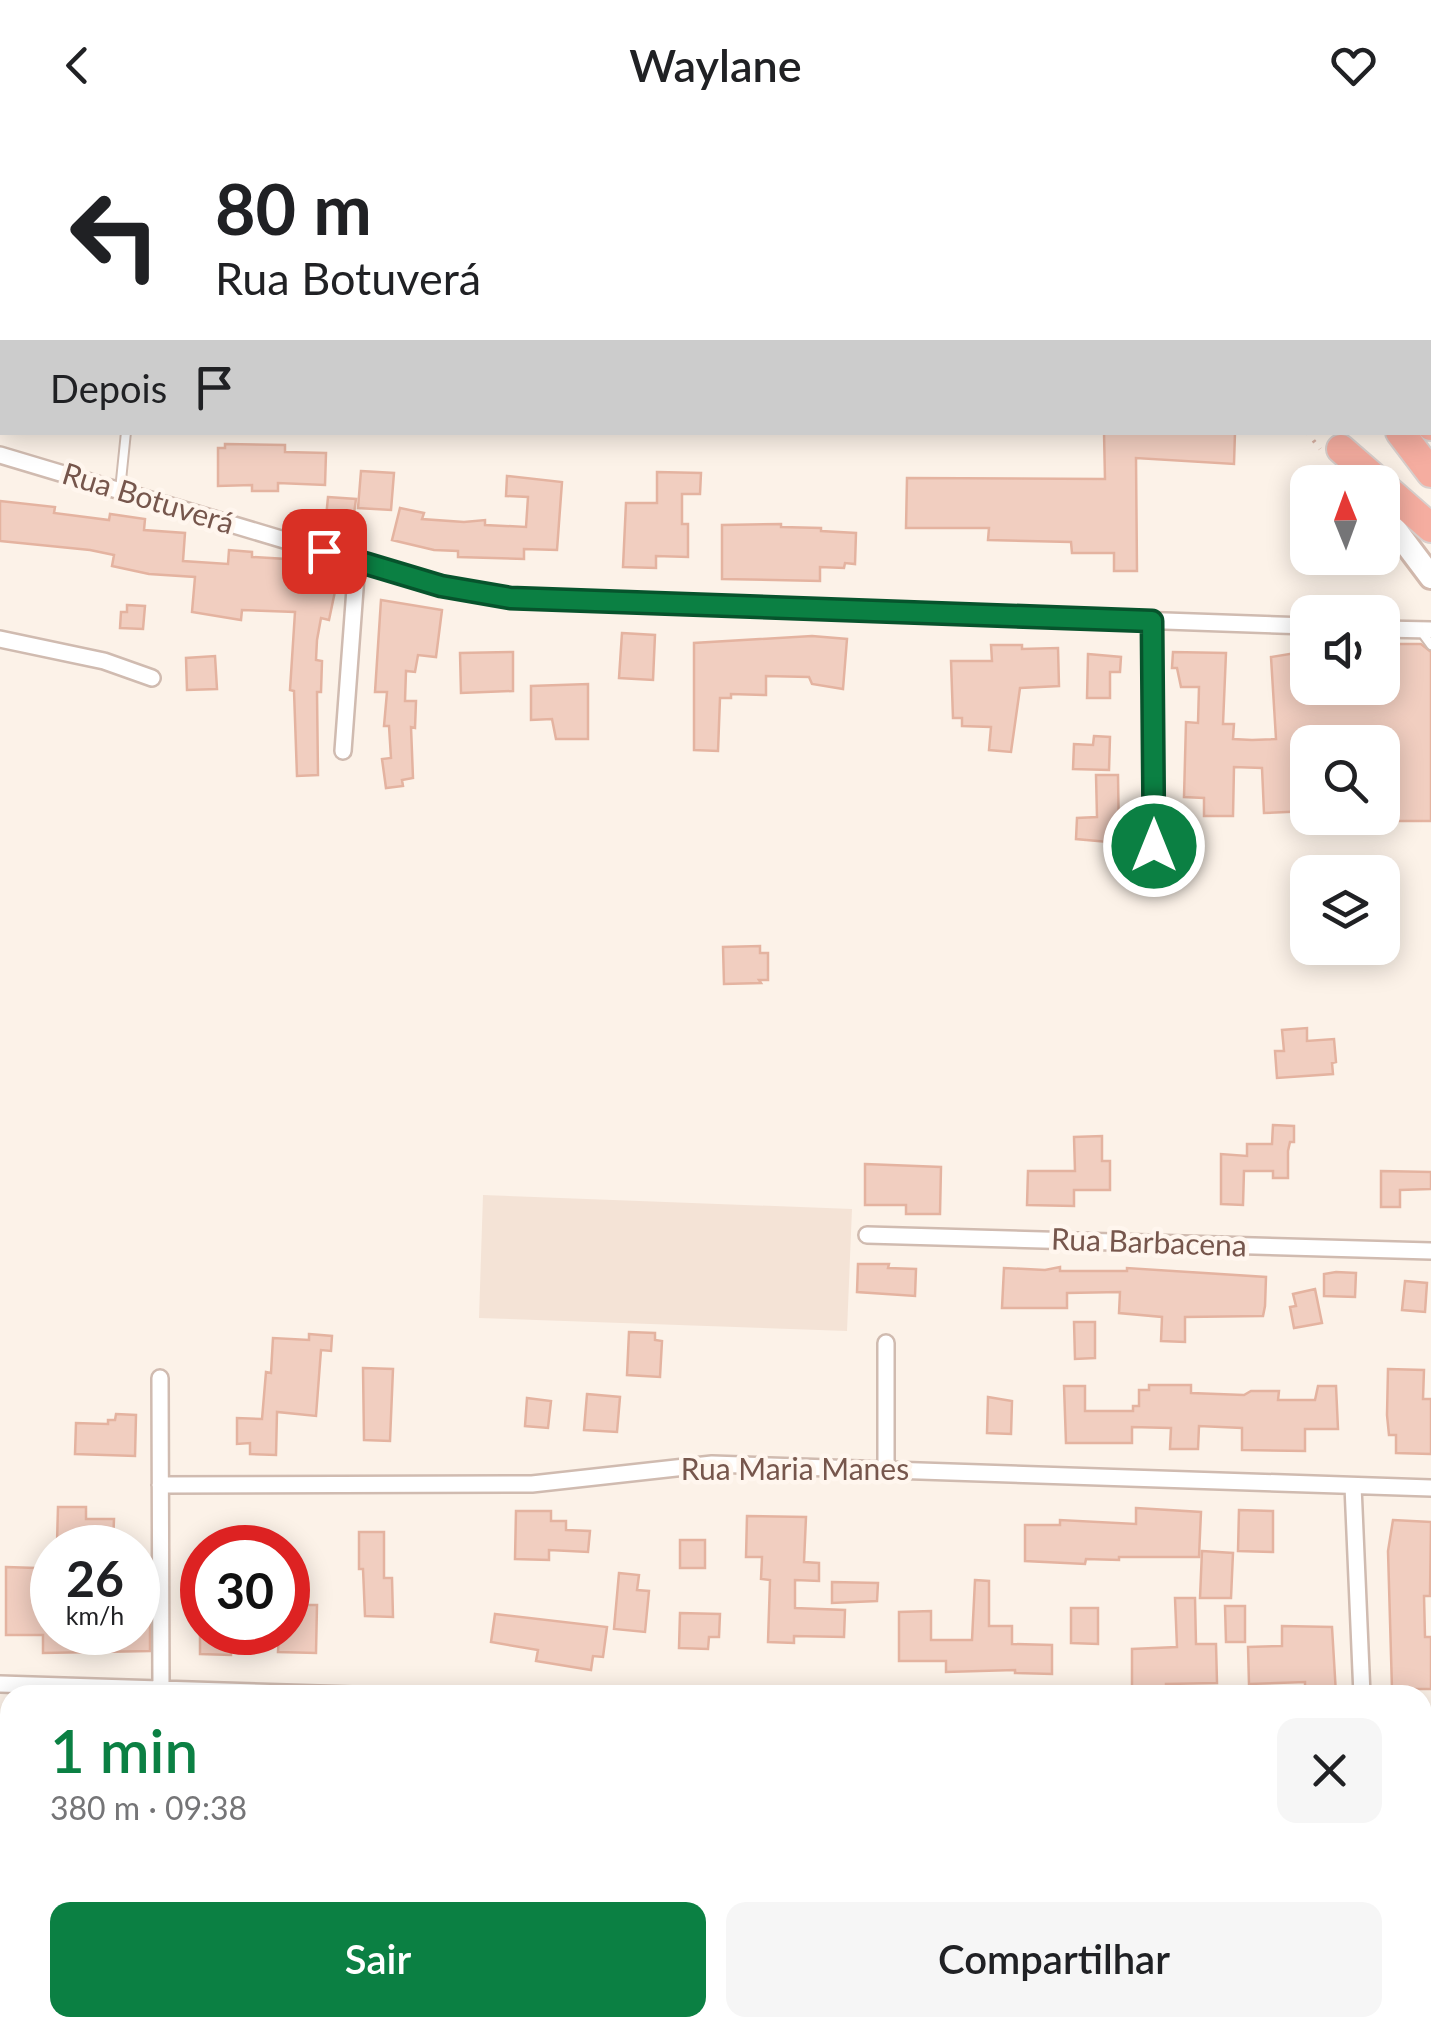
<!DOCTYPE html>
<html lang="pt">
<head>
<meta charset="utf-8">
<style>
	body { margin:0; font-family:Lato,sans-serif; background:#f6f6f6; color:#202124; height:100vh; display:flex; flex-direction:column; font-size:38px; white-space:nowrap }
	* { box-sizing:border-box; margin:0 }
	p { font-size:32px; color:#757577 }
	.icon { flex:none; width:55px; height:55px; fill:none; stroke:currentColor; stroke-width:2; stroke-linecap:round; stroke-linejoin:round }
	.map { position:relative; flex:1; overflow:hidden }
	.side { position:absolute; left:0px; top:1555px; width:1432px; height:352px; display:flex; flex-direction:column; background:#fff; border-radius:30px 30px 0 0; box-shadow:0 5px 25px #0003 }
	.side>* { flex:none }
	.guide { position:absolute; left:0px; top:0px; width:1432px; height:305px; box-shadow:0 5px 25px #0003; background:#fff; color:#202124; overflow:hidden }
	.needle { width:65px; rotate:359deg }
	.buttons { position:absolute; left:1290px; top:335px; display:grid; gap:20px }
	.buttons a { display:grid; place-items:center; width:110px; height:110px; border-radius:20px; background:#fff; box-shadow:0 5px 25px #0003; font-size:50px }
	.speed { position:absolute; left:30px; top:1395px; display:flex; gap:20px; font-size:50px; font-weight:700; text-align:center }
	.speed>* { display:grid; place-content:center; width:130px; height:130px; border-radius:50%; background:#fff; box-shadow:0 5px 25px #0003; line-height:1 }
	.speed small { font-size:25px; font-weight:400 }
	.speed .limit { border:15px solid #d22; background:#fff; color:#111 }
	.pin { position:absolute; display:grid; place-items:center; width:85px; height:85px; color:#fff; margin:-42px; border-radius:20px; box-shadow:0 5px 15px #0006 }
	.me { position:absolute; width:110px; margin:-55px; rotate:0deg; stroke-linejoin:round; filter:drop-shadow(0 0 8px #0008) }
	.turn { display:flex; align-items:center; gap:35px; height:210px; padding:0 50px; font-size:45px }
	.turn .icon { width:130px; height:130px; stroke-width:2.5 }
	.turn b { display:block; font-size:70px; line-height:85px }
	.then { display:flex; align-items:center; height:95px; padding:0 50px; background:#0003; gap:20px; font-size:38px }
	.round { display:grid; place-items:center; flex:none; width:105px; height:105px; border-radius:20px; background:#f6f6f6 }
	.summary { display:flex; align-items:center; justify-content:space-between; height:170px; padding:0 50px }
	h1 { font-size:60px; font-weight:600; line-height:75px; color:#0b8043 }
	.action { display:flex; gap:20px; margin-top:auto; padding:20px 50px }
	.action a { flex:1; height:115px; border-radius:20px; background:#0b8043; color:#fff; font-size:40px; font-weight:600; line-height:115px; text-align:center }
	.action a+a { background:#f6f6f6; color:#202124 }
	header { display:flex; justify-content:space-between; align-items:center; height:130px; padding:0 50px; background:#fff; font-size:45px; font-weight:600 }
	.map>svg:first-child { display:block }
</style>
</head>
<body>
<header><svg class="icon" aria-label="back" viewBox="0 0 24 24"><path d="M15 5l-7 7 7 7"/></svg>Waylane<svg class="icon" aria-label="heart" viewBox="0 0 24 24"><path d="M12 20l-8-8c-3-5 5-10 8-4 3-6 11-1 8 4z"/></svg></header>
<div class="map">
<svg width="1431" height="1906" viewBox="0 0 1431 1906">
	<rect width="100%" height="100%" fill="#fcf2e8"/>
	<!-- residential -->
	<path fill="#f4e3d6" d="M483,1065L852,1079L847,1201L479,1188Z"/>
	<g fill="none" stroke-linecap="round" stroke-linejoin="round">
		<!-- river -->
		<path stroke="#bce4e6" stroke-width="32" d="M1283,0L1285,2
			M1430,140L1431,141"/>
	</g>
	<!-- building -->
	<path fill="#f1cec0" stroke="#e4b3a0" stroke-width="2.5" d="M1104,302H1235L1234,334L1136,328L1137,441H1114V423H1072L1071,412L988,410L989,398H906L907,348L1105,349Z
		M225,314L285,315V322L326,323L325,355L278,353V361H252V355L218,356V318H225Z
		M361,341L394,343L391,380L358,378Z
		M657,342L701,343L700,364H682V394H688V427L656,426V438L623,437L626,373H657Z
		M507,346L562,352L557,420L524,419V429L458,427V421L434,420L392,410L400,378L424,383L422,389L464,392L485,390V395L526,397L528,367L506,366Z
		M328,367L356,369L353,391L326,388Z
		M0,371L55,377L54,383L109,390L110,384L145,389L144,400L185,403L183,431L228,434L229,420L252,422V427L286,429L285,440L338,447L329,490L321,488L317,510L316,530L322,531L321,562H317L318,645L297,646L294,561L290,560L295,482L242,480L241,490L192,482L195,447L149,444L112,436L114,425L90,420L0,411Z
		M781,394V397L821,398V401L856,403L855,434L845,433L844,438L820,437V451L722,449V395Z
		M381,470L442,480L436,527L418,525L415,542L406,541L405,571H416L415,598L411,597L413,648L402,650L403,656L386,658L382,629L391,628L389,596H384L387,562H375Z
		M127,475L145,476L143,499L120,498L121,482H127Z
		M622,503L655,505L653,550L619,548Z
		M812,506L847,509L843,559L812,554L809,547L766,546V565L731,564V568H720L718,621L694,620V513Z
		M1382,514H1421L1431,522V691H1382V612H1308V681L1264,683L1262,638L1234,637L1233,686H1204V668L1184,667L1186,592L1198,593L1199,557H1181L1177,538H1172L1173,522L1226,523L1223,594H1234L1233,609L1252,610L1276,609L1271,527L1308,521V558H1382Z
		M991,515H1022V519L1058,518L1059,556L1020,558L1011,622L989,620L991,597L962,596V588H953L951,531H992Z
		M513,522V561L461,563L460,523Z
		M1088,524L1121,527L1120,542H1110V568H1087Z
		M215,526L217,559L187,560L186,528Z
		M588,554V609H556L552,589L531,590V556Z
		M1094,606L1110,607L1109,640L1073,639L1074,614L1093,615Z
		M1096,645H1118L1119,713L1076,709L1077,688L1097,687Z
		M760,816V823H768V850H759L761,853L724,854L723,817Z
		M1307,898V911L1334,909L1336,932L1332,933L1333,944L1277,948L1275,921H1284L1282,900Z
		M1273,995L1294,996V1012H1290L1288,1021V1048H1273V1041H1244L1243,1075L1221,1074V1024L1247,1026V1014H1272Z
		M1102,1006V1031H1110V1060H1074V1076L1027,1075L1028,1041H1075L1074,1007Z
		M865,1034L941,1037L940,1084H906V1075H865Z
		M1381,1041L1431,1042V1059L1400,1060V1077H1381Z
		M858,1134H889L888,1138L916,1139L915,1166L857,1162Z
		M1060,1137V1141H1127V1138L1266,1147L1265,1176L1263,1186L1185,1187V1212L1161,1211L1162,1187L1119,1183L1120,1162L1067,1163V1178H1002L1004,1138L1045,1140Z
		M1336,1142L1356,1143L1355,1167L1324,1166V1144Z
		M1405,1151L1427,1153L1425,1182L1402,1180Z
		M1315,1159L1322,1193L1294,1198L1290,1177L1296,1176L1293,1164Z
		M1074,1192H1095V1228L1075,1229Z
		M629,1202L655,1203V1210L662,1211L660,1247L627,1245Z
		M309,1204L332,1206L331,1221L321,1220L316,1286L277,1282L276,1325L250,1324V1313L237,1314V1288L262,1289L266,1242L271,1243L273,1208L309,1210Z
		M363,1238L393,1239L390,1311L364,1310Z
		M1388,1239L1424,1240L1423,1269H1431V1324L1396,1323V1305H1389L1387,1285Z
		M1149,1255H1191V1263L1244,1265L1251,1261H1279L1278,1270H1315L1318,1256H1336L1338,1299H1305V1321L1242,1320V1298L1199,1296L1198,1319H1170L1171,1298L1132,1297V1313H1066L1064,1256H1085V1281H1133V1276H1139V1260H1149Z
		M587,1264L620,1267L617,1302L584,1300Z
		M988,1267L1012,1271L1011,1304L987,1303Z
		M527,1268L551,1271L548,1298L525,1296Z
		M116,1284L136,1285L135,1326L75,1324L76,1293L108,1294V1290H115Z
		M58,1377H86V1389H114L113,1414L57,1413Z
		M1136,1378L1201,1382L1199,1427H1119V1430L1086,1429L1085,1434L1025,1431V1395H1060V1390L1136,1394Z
		M1239,1380L1273,1381V1422L1238,1421Z
		M516,1381H551V1391H566V1400L590,1401L588,1422L549,1420V1430L515,1429Z
		M747,1386L806,1387L804,1432L819,1433V1451L795,1450V1478L845,1480L844,1507L794,1506V1513L768,1512L770,1450L761,1449L762,1427H746Z
		M1393,1390L1431,1392L1430,1466H1424L1425,1507H1431V1559H1392L1388,1421Z
		M258,1402L259,1418H223L222,1404Z
		M359,1402H384V1448H392L393,1487L365,1486L363,1439H359Z
		M680,1410H705V1438H680Z
		M1202,1421L1233,1423L1231,1468H1200Z
		M6,1437L36,1438L38,1478H52V1502H138V1490H150V1521L43,1523V1505H6Z
		M619,1443L639,1445L637,1460L649,1461L645,1502L614,1499Z
		M975,1450L989,1451V1496H1012V1514L1052,1515V1544L1015,1543V1540L946,1542V1531H899V1482L931,1481V1510H972Z
		M832,1452L878,1453L877,1471L832,1473Z
		M1175,1468H1195L1196,1514H1216L1217,1553L1166,1554V1561H1132V1519L1177,1517Z
		M288,1475H317L316,1523L278,1522L279,1502H288Z
		M1225,1476H1245V1512H1226Z
		M1071,1478H1098V1514L1071,1513Z
		M680,1483L720,1484L719,1507H709L708,1519L679,1518Z
		M495,1484L607,1497L603,1527L593,1526L591,1540L536,1531L538,1520L491,1512Z
		M1282,1496L1332,1497L1336,1564H1305V1552L1249,1554L1248,1517L1282,1516Z
		M200,1502H231V1525L200,1524Z"/>
	<g fill="none" stroke-linecap="round" stroke-linejoin="round">
		<defs>
			<path id="service" d="M120,360L126,302
				M1420,500L1431,515"/>
			<path id="minor" d="M1346,2V0
				M0,325L408,447L509,468L1308,496
				M1152,491L1154,716
				M1382,499L1431,500
				M0,509L104,531L152,548
				M343,621L357,432
				M867,1105L1431,1121
				M160,1248L161,1559
				M886,1339V1213
				M160,1355L532,1354L712,1334L1431,1358
				M1353,1356L1362,1565
				M0,1554L352,1565
				M1422,1599H1431
				M0,1764H10
				M0,1800H10
				M1422,1846H1431
				M464,1906L465,1898
				M701,1906V1898"/>
			<path id="secondary" d="M1382,382L1431,447"/>
			<path id="primary" d="M1110,0L1112,2
				M1251,0L1253,2"/>
			<path id="motorway" d="M1144,0L1146,2
				M1168,0L1170,2
				M1204,0L1206,2
				M1430,238L1431,240
				M1430,295L1431,296
				M1400,302L1431,343
				M1341,319L1379,352
				M1382,355L1431,398"/>
		</defs>
		<!-- service casing -->
		<use href="#service" stroke="#d0bbb0" stroke-width="12"/>
		<!-- minor casing -->
		<use href="#minor" stroke="#d0bbb0" stroke-width="20"/>
		<!-- secondary casing -->
		<use href="#secondary" stroke="#d3baae" stroke-width="28"/>
		<!-- primary casing -->
		<use href="#primary" stroke="#d9d0cd" stroke-width="30"/>
		<!-- motorway casing -->
		<use href="#motorway" stroke="#d9d0cd" stroke-width="32"/>
		<!-- path -->
		<path stroke="#d7b1a3" stroke-width="4" stroke-dasharray="2.5 8" stroke-linecap="butt" d="M1080,0L1081,2
			M1307,302L1320,319"/>
		<!-- service -->
		<use href="#service" stroke="#fff" stroke-width="8"/>
		<!-- minor -->
		<use href="#minor" stroke="#fff" stroke-width="15"/>
		<!-- secondary -->
		<use href="#secondary" stroke="#fff" stroke-width="22"/>
		<!-- primary -->
		<use href="#primary" stroke="#f9cfa2" stroke-width="25"/>
		<!-- motorway -->
		<use href="#motorway" stroke="#f5ada0" stroke-width="28"/>
	</g>
	<g fill="none" stroke-linecap="round" stroke-linejoin="round">
		<defs>
			<path id="route" d="M324,421L441,456L510,468L1152,491L1154,716"/>
		</defs>
		<!-- route casing -->
		<use href="#route" stroke="#07532c" stroke-width="25"/>
		<!-- route -->
		<use href="#route" stroke="#0b8043" stroke-width="18"/>
	</g>
	<g text-anchor="middle" stroke-width="9" stroke-linejoin="round" paint-order="stroke">
		<!-- street labels -->
		<g font-size="30" fill="#76564c" stroke="#fff6ee">
			<text transform="translate(148 369) rotate(17)" y="10">Rua Botuverá</text>
			<text transform="translate(1149 1113) rotate(2)" y="10">Rua Barbacena</text>
			<text x="795" y="1350">Rua Maria Manes</text>
		</g>
	</g>
</svg>
<div class="buttons">
<a><svg class="needle" viewBox="-14 -14 28 28"><path d="M0-13l5 13h-10z" fill="#e53935"/><path d="M0 13l5-13h-10z" fill="#757577"/></svg></a>
<a><svg class="icon" aria-label="sound" viewBox="0 0 24 24"><path d="M4 9h4l5-4v14l-5-4H4zM17 9q2 3 0 6"/></svg></a>
<a><svg class="icon" aria-label="search" viewBox="0 0 24 24"><circle cx="10" cy="10" r="6"/><path d="M15 15l6 6"/></svg></a>
<a><svg class="icon" aria-label="layers" viewBox="0 0 24 24"><path d="M12 4l9 5-9 5-9-5zM3 14l9 5 9-5"/></svg></a>
</div>
<div class="speed"><div>26<small>km/h</small></div><div class="limit">30</div></div>
<div class="pin" style="left:324px;top:421px;background:#d93025"><svg class="icon" aria-label="arrive" viewBox="0 0 24 24"><path d="M6 21V4h12l-3 4 3 4H6"/></svg></div>
<svg class="me" style="left:1154px;top:716px" viewBox="-20 -20 40 40"><circle r="17" fill="#0b8043" stroke="#fff" stroke-width="3"/><path d="M0-11L8 9 0 5-8 9z" fill="#fff"/></svg>
<div class="guide">
<div class="turn"><svg class="icon" aria-label="left" viewBox="0 0 24 24"><path d="M17 20v-9H6M10 6l-5 5 5 5"/></svg><div><b>80 m</b>Rua Botuverá</div></div>
<div class="then">Depois<svg class="icon" aria-label="arrive" viewBox="0 0 24 24"><path d="M6 21V4h12l-3 4 3 4H6"/></svg></div>
</div>
<section class="side">
<div class="summary"><div><h1>1 min</h1><p>380 m · 09:38</p></div><a class="round"><svg class="icon" aria-label="close" viewBox="0 0 24 24"><path d="M6 6l12 12M18 6L6 18"/></svg></a></div>
<div class="action"><a>Sair</a><a>Compartilhar</a></div>
</section>
</div>
</body>
</html>
